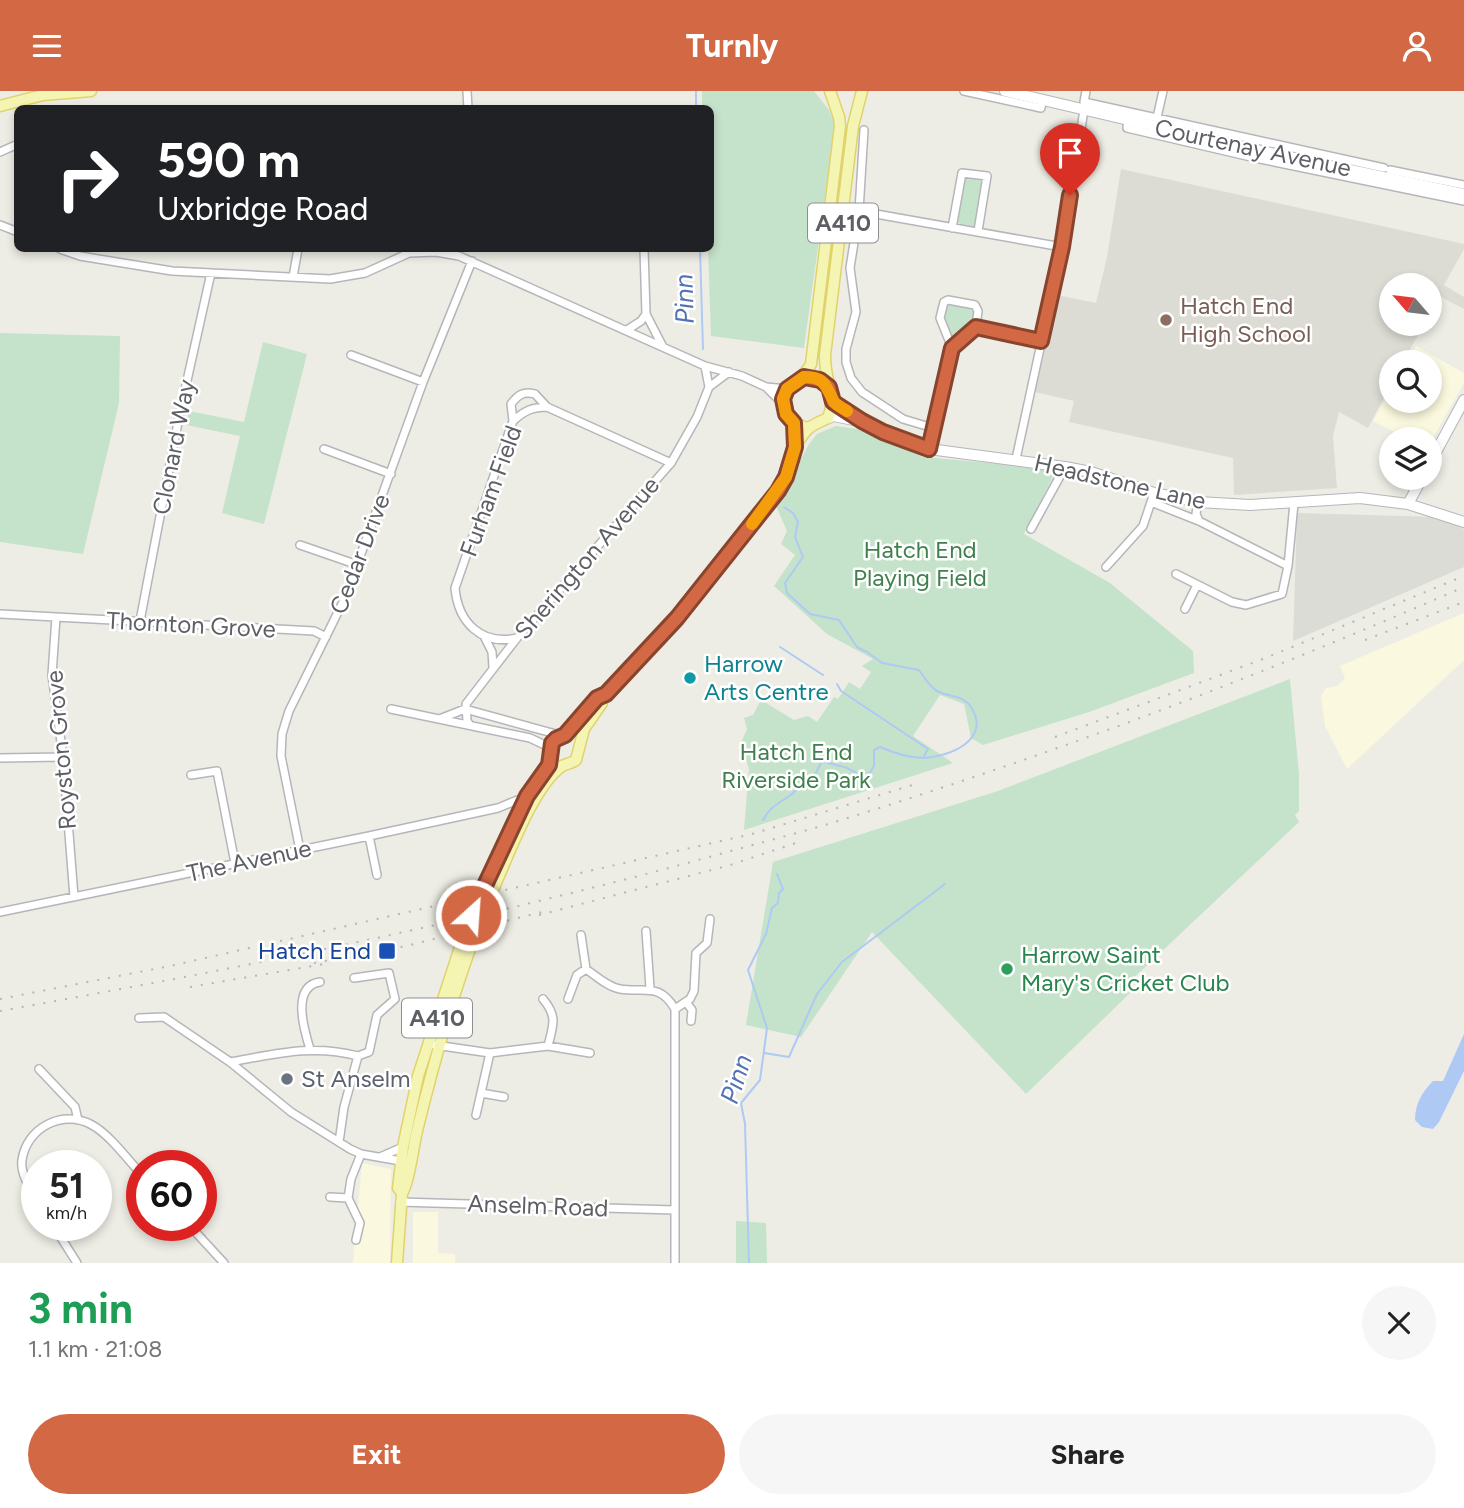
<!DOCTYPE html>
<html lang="en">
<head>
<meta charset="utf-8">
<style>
	body { margin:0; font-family:Figtree,sans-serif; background:#f6f6f6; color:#222; height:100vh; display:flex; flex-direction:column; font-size:26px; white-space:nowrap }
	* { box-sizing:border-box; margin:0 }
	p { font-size:23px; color:#767676 }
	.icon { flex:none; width:38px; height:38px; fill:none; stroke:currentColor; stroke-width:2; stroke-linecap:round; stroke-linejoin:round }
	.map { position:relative; height:1172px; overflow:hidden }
	.details { display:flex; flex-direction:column; background:#fff; flex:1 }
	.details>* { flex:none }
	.guide { position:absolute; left:14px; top:14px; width:700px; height:147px; border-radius:10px; box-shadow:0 4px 10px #0003; background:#202124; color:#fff; overflow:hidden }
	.needle { width:46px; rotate:298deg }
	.buttons { position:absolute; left:1379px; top:182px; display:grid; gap:14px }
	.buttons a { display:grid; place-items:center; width:63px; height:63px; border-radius:50%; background:#fff; box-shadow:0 4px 10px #0003; font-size:35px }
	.speed { position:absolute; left:21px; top:1059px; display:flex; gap:14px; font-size:35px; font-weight:700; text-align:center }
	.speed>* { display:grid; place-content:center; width:91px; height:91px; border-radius:50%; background:#fff; box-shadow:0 4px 10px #0003; line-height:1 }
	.speed small { font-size:18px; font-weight:400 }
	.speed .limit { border:10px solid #d22; background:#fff; color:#111 }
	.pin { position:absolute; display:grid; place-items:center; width:60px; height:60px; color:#fff; margin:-72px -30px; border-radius:50% 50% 50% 0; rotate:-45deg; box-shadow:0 0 7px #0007 }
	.pin .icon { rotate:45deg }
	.me { position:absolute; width:77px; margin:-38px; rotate:26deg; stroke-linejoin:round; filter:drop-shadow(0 0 5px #0008) }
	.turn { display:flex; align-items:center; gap:24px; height:147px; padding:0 28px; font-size:32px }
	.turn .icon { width:91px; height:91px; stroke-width:2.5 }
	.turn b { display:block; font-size:49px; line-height:60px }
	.round { display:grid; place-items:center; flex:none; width:74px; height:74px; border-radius:37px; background:#f6f6f6 }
	.overview { display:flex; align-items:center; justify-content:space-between; height:119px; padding:0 28px }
	h1 { font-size:42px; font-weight:700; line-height:52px; color:#1e9e55 }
	.cta { display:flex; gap:14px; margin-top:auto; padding:14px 28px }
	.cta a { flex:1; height:80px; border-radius:42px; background:#d36845; color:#fff; font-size:28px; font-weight:700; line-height:80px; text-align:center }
	.cta a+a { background:#f6f6f6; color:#222 }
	header { display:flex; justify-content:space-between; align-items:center; height:91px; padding:0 28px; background:#d36845; color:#fff; font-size:32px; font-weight:700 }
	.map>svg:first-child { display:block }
</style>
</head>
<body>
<header><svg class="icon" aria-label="menu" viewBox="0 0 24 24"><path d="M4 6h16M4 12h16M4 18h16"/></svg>Turnly<svg class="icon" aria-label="person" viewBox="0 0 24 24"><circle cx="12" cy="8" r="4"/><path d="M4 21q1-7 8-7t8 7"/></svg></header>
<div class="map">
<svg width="1464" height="1172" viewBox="0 0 1464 1172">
	<rect width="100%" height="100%" fill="#edede5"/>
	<!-- commercial -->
	<path fill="#faf8de" d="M1416,255L1464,282V292L1430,352V348H1408L1373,330L1391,298V310H1430V271H1407Z
		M1464,522V569L1347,678L1325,635L1321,605L1326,597L1337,595L1345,587L1340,575Z
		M362,1072L391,1078L390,1172H353Z
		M413,1121H438V1162L455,1163V1172H413Z"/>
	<!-- industrial -->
	<path fill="#dcdcd7" d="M1297,422L1437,426L1464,438V476L1293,550Z"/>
	<!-- education -->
	<path fill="#dddcd4" d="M1121,78L1464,153V158L1444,194L1464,206V218L1439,205L1430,221V194H1391V233H1424L1403,271H1391V293L1368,337L1339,321L1333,345L1337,397L1234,404L1233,367L1069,331L1074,310L1035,301L1057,204L1096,212L1107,166Z"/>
	<!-- green -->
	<path fill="#c5e2ca" d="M702,0H814L829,19L835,33L804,257L711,245L708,158H710V18L702,17Z
		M965,86L983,88L974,135L956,132Z
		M954,213L971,217L975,224L973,232L954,249C948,237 942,228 947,214Z
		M0,242L120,245L119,312L83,463L0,451Z
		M263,251L307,263L264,433L222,422L240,345L186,334L189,320L244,331Z
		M836,335L857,338L923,366L1057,378L1024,443L1110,492L1193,560L1194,582L1089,621L983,654L971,647L964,613L940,604L913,645L953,672L744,739L749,678L741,652L747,638L744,627L753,624L761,609L794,629L808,625L817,631L834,606L838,608L849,591L860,598L871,581L862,575L873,568L827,543L774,495L795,464L781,453L787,440L776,415L809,353L817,343Z
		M1290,588L1299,683V720L1295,724L1299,731L1125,895L1130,902L1026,1003L872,841L801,946L746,934L773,771L998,700Z
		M736,1130L766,1132L767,1172H736Z"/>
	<!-- water -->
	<path fill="#aecaf4" d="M1464,943V980L1439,1031L1433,1038L1422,1036L1415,1029C1415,1013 1422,1001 1433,990H1443Z"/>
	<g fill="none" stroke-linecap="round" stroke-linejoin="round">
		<!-- stream -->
		<path stroke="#aecaf4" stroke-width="2" d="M696,0V18
			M700,158L703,258
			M780,556L823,584
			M837,593L841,600L928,658L924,665
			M763,729C770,715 780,712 792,703C803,694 799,689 816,682L822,670C838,676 845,673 860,685L870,682L874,675V659L880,656C894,662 908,667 923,667C949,666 992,649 971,616C964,604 948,606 937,600C930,596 924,586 919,579L882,572L867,561L857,556L839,529L810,523L787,502L785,492L803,466L795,446L798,431L793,422L784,416
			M764,962L789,966L817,903L842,871L945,793
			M749,1172L745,1033L741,1012L760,989L767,937L748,879L766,843L772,817L778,812L779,802L783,798L777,783"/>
		<defs>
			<path id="street" d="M467,0L468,18
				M964,0L1041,17L1042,10
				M1086,0L1084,11L1384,77
				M1128,29L1127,37L1255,67L1464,110
				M1156,31L1163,0
				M864,39L859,120L850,177L856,221L846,258V271L851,287L862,301L903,328L933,337
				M0,61L18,53
				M1390,79L1464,94
				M859,120L1062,156
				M0,134L18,141
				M952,137L962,82L987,85L978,140
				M60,158L80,165L172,180L330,188L365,182L409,162L436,161L459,165L705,275L742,285L766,296L787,298
				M644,158L646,223L662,254
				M293,186L298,158
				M627,239L641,230L646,223
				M952,257L940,227L944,211L948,209L975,214L978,220L976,235
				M351,264L423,291
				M705,275L709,296L729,281
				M766,296L782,312
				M513,330L511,313C518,304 523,300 535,303L547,316
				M324,358L391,383
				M929,358L952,257L976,235L1041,250
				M1016,368L1062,156L1084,19
				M1151,411L1199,430
				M1198,411L1196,423L1199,430L1288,475
				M1031,438L1065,376
				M300,454L358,474
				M1106,476L1143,435L1154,402
				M1176,483L1232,511L1246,514L1282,503L1288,475L1294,412
				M1185,518L1197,494
				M0,523L56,526L52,584L63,666L74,806
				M56,526L314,540L326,546
				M140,530L180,321L211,182
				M484,545L492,561L493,576
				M517,547C481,555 458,531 455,497L513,330C524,320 532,316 547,316L671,372
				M391,618L530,647L551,657
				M442,627L465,618L563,645
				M470,634L467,630L466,613L517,547L671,372L697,326L709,296
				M0,667L63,666
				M191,684L217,680L235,772
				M369,745L377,784
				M300,759L281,665L282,643L289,620L345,507L423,291L472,170
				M0,821L369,745L498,717L527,705
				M646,840L650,897
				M581,844L586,878C596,885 608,896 620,898C645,902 659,891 675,918
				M354,887L389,882L395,908L377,924L369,961L358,965
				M543,908C558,926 553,934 548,955
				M568,908L577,884L586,878
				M686,911L692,919L691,930
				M675,918V1172
				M675,918L690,908L694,900L696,862L707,852L710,828
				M139,927L164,926L230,971L291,1021L350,1058L361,1063L406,1071
				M435,954L490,962L548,955L590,962
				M310,958C304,939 291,895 320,891
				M230,971C276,963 312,953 358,965
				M39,978L75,1016L78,1029
				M481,1002L504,1006
				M476,1024L490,962
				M339,1051L344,1016L358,965
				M380,1066L403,1056
				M330,1106L348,1107L360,1132L356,1149
				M348,1107L351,1088L361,1063
				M37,1109C30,1098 20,1082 22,1069C27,1036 63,1018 92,1034C109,1043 128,1069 142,1084
				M400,1111L675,1119
				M53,1134L77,1172
				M189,1134L224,1172"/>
			<path id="secondary" d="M1005,0L1257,59L1464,103
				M833,311L862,330L883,341L929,358L1065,376L1091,381L1154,402L1198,411L1250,414L1360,407L1408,413L1464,431
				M828,327L834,325L858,330
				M1430,372L1464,309
				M1408,413L1422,387"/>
			<path id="primary" d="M0,15L43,4L91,0
				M809,337C799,335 791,332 786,323C773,299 803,291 811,273L840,35L839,26L830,0
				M495,794C509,763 534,694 562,675C566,673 572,672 576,669L584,638L602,612
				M484,797L527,705L549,674L552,652L556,648L565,644L597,607L606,603L677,527L778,400C789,380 791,355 808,338C813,333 822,330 828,327C837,306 824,287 825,264L853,35L862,0
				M402,1102L398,1097L403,1056L418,985L463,847
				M397,1172L402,1102C408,1096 414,1052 417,1040C433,974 451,909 475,844"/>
		</defs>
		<!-- street casing -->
		<use href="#street" stroke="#b5b6ba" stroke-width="10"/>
		<!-- secondary casing -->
		<use href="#secondary" stroke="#b4b6bb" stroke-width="12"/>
		<!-- primary casing -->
		<use href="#primary" stroke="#e0d36c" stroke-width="13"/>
		<!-- street -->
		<use href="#street" stroke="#fff" stroke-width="7"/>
		<!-- secondary -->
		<use href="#secondary" stroke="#fff" stroke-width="10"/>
		<!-- primary -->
		<use href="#primary" stroke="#f4f5b3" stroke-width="10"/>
		<!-- rail -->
		<path stroke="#b5b6b6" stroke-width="2" stroke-dasharray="2 9" stroke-linecap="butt" d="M1365,549L1464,511
			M1055,646L1263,568L1464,485
			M539,824L727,775L802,750
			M314,872L406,855L546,820
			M190,896L324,873
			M0,908L170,875L752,743L919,692
			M0,920C242,877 483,829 720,763C759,752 799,742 838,730C1051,664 1260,585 1464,496"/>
		<defs>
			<path id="primary-bridge" d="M475,844L495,794
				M463,847L484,797"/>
		</defs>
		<!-- primary-bridge casing -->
		<use href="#primary-bridge" stroke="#e0d36c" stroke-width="13" stroke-linecap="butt"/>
		<!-- primary-bridge -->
		<use href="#primary-bridge" stroke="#f4f5b3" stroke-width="10"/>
	</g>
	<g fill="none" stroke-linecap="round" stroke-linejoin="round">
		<defs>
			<path id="route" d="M471,824L527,705L549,674L552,652L556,648L565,644L597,607L606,603L677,527L778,400L786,386L795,356L794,332L786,323L783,308L787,298L804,286L820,289L829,296L833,311L862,330L883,341L929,358L952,257L976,236L1041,250L1062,156L1070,104"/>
		</defs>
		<!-- route casing -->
		<use href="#route" stroke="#89442d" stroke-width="18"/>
		<!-- route -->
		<use href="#route" stroke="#d36845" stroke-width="12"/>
		<!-- slow -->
		<path stroke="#f59e0b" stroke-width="12" d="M752,433L786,386L795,356L794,332L786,323L783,308L787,298L804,286C825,286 825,294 833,309C835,314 842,317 847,320"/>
	</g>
	<!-- markers -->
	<circle fill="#8d6e63" stroke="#fff" stroke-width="2.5" cx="1166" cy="229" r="7"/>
	<circle fill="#0f9aa8" stroke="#fff" stroke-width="2.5" cx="690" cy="587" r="7"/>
	<rect fill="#1a4fb4" stroke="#fff" stroke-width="2.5" x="378" y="851" width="18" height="18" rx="3.5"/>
	<circle fill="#2e9e5b" stroke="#fff" stroke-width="2.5" cx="1007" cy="878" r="7"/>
	<circle fill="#6b7280" stroke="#fff" stroke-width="2.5" cx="287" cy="988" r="7"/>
	<g text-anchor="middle" stroke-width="5" stroke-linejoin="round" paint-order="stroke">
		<!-- shield labels -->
		<g fill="#fff" stroke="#8e8f92" stroke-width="2">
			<rect x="808" y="112.5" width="70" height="39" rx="5"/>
			<rect x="402" y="907.5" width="70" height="39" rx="5"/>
		</g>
		<g font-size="23" font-weight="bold" fill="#5d5f64">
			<text x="843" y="140">A410</text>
			<text x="437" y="935">A410</text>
		</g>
		<!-- street labels -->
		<g font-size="24" fill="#5d5f64" stroke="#fff">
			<text transform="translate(1253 57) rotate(12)" y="8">Courtenay Avenue</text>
			<text transform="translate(174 356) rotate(-79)" y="8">Clonard Way</text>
			<text transform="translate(1120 391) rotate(13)" y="8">Headstone Lane</text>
			<text transform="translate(491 400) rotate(-70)" y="8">Furham Field</text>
			<text transform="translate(360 463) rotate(-69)" y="8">Cedar Drive</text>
			<text transform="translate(587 467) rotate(-49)" y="8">Sherington Avenue</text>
			<text transform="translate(191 534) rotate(3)" y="8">Thornton Grove</text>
			<text transform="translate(61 659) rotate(-95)" y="8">Royston Grove</text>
			<text transform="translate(249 770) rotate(-12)" y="8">The Avenue</text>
			<text transform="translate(538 1115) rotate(2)" y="8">Anselm Road</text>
		</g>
		<!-- education labels -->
		<g font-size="24" fill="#785e54" stroke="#fff" text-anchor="start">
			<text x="1180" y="223">Hatch End<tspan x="1180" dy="28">High School</tspan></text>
		</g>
		<!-- park labels -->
		<g font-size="24" fill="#40804e" stroke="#fff">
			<text x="920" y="467">Hatch End<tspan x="920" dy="28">Playing Field</tspan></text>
			<text x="796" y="669">Hatch End<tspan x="796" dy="28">Riverside Park</tspan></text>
		</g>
		<!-- culture labels -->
		<g font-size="24" fill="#0d838f" stroke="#fff" text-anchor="start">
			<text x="704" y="581">Harrow<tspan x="704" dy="28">Arts Centre</tspan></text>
		</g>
		<!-- transit labels -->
		<g font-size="24" fill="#164399" stroke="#fff" text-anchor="end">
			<text x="371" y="868">Hatch End</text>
		</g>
		<!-- leisure labels -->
		<g font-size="24" fill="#27864d" stroke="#fff" text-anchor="start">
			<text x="1021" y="872">Harrow Saint<tspan x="1021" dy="28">Mary's Cricket Club</tspan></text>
		</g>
		<!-- worship labels -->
		<g font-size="24" fill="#5b616d" stroke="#fff" text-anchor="start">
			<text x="301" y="996">St Anselm</text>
		</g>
		<!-- water labels -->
		<g font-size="26" font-style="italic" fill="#5473b5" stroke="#fff">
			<text transform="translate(684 208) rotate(-92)" y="9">Pinn</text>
			<text transform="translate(736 988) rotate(-72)" y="9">Pinn</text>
		</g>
	</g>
</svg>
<div class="buttons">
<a><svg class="needle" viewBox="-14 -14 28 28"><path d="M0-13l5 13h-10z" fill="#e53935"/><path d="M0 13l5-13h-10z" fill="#767676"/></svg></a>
<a><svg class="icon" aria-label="search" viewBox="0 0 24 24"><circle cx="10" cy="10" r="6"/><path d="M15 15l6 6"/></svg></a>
<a><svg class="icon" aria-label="layers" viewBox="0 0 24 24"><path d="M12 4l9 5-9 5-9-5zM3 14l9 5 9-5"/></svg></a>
</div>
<div class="speed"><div>51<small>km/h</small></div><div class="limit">60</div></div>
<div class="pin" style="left:1070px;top:104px;background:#d93025"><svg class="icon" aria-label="arrive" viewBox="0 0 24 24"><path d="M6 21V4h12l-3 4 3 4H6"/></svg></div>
<svg class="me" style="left:471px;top:824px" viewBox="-20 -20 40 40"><circle r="17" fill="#d36845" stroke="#fff" stroke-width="3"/><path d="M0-11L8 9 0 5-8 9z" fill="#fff"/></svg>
<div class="guide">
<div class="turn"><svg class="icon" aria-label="right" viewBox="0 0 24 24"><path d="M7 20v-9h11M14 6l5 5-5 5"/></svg><div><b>590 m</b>Uxbridge Road</div></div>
</div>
</div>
<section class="details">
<div class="overview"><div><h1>3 min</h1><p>1.1 km · 21:08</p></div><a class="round"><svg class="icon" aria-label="close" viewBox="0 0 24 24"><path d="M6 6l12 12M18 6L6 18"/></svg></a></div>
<div class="cta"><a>Exit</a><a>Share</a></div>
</section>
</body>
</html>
